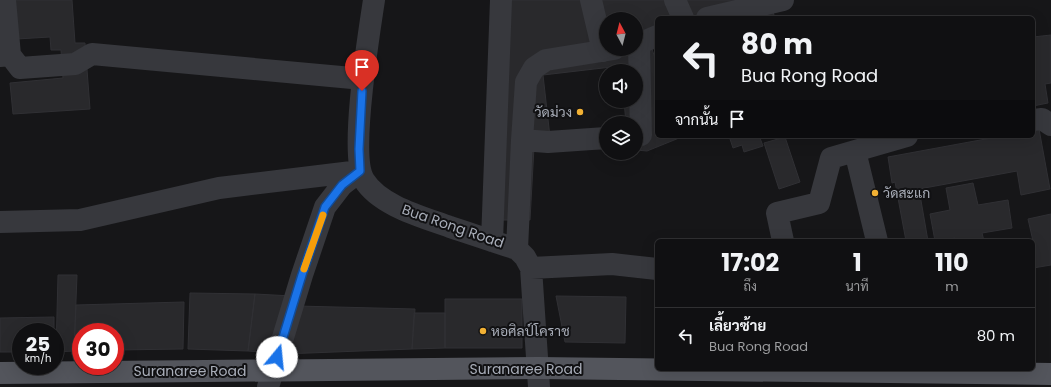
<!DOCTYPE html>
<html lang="th">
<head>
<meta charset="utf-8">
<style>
	body { margin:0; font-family:Poppins,Sarabun,sans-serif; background:#19191b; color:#f1f3f6; height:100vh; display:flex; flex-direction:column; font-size:15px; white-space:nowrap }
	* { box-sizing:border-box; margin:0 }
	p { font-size:13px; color:#9c9d9f }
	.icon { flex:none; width:22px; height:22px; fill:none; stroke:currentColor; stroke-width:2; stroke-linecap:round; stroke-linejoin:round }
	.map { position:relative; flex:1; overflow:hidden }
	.drawer { position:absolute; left:655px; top:239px; width:380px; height:132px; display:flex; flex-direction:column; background:#101012; border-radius:6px; box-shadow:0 4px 16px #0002,0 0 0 1px #303032 }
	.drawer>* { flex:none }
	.banner { position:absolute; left:655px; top:16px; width:380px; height:122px; border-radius:6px; box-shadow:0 4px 16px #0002,0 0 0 1px #303032; background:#101012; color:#f1f3f6; overflow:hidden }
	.needle { width:26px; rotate:353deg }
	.controls { position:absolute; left:599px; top:12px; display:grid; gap:8px }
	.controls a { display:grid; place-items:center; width:44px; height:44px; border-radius:50%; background:#101012; box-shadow:0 4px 16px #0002,0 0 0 1px #303032; font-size:20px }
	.speed { position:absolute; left:12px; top:323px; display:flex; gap:8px; font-size:20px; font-weight:700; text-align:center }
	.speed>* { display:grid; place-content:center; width:52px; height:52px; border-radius:50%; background:#101012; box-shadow:0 4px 16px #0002,0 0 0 1px #303032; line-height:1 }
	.speed small { font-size:10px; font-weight:400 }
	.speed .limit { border:6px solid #d22; background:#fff; color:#111 }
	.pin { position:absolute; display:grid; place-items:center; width:34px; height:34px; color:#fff; margin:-41px -17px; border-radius:50% 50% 50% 0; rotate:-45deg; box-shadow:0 0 4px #0007 }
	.pin .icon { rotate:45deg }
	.me { position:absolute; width:44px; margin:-22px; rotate:17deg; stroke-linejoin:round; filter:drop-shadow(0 0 3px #0008) }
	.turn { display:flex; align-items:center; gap:14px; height:84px; padding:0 20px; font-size:18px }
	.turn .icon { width:52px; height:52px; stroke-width:2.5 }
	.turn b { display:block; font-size:28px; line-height:34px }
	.then { display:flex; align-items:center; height:38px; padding:0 20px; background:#0003; gap:8px; font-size:15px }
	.eta { display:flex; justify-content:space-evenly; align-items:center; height:68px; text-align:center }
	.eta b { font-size:24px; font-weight:700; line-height:28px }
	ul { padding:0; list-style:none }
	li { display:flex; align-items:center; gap:12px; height:56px; padding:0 20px; border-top:1px solid #303032 }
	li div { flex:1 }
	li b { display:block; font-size:15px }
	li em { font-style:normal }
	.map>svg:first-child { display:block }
</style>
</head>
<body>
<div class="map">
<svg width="1051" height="387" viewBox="0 0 1051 387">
	<rect width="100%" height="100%" fill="#161618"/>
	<!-- building -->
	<path fill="#29292c" stroke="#303034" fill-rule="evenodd" d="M0,0H72L75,43H85L90,109L13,114L10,83L63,78L61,50H51L50,37L0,40Z
		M508,0H769L775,18H657V136H684L647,151L636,150V123H606V149L534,147L530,220H498ZM606,19H636V49H606ZM606,71H636V101H606Z
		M1051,35V83L1045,84L1048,103L1033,106V37Z
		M657,45V64L651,46Z
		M620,66V71H606V101H624L626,123H606V131L550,137L543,75Z
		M1039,129L1050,189L1021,195L1017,171L919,189L928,241H906L895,182L892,183L888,157L1002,136H1033V130Z
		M729,136H766L760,138L763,146L744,152L742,145L733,148Z
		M785,137L800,182L779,189L764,143Z
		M973,183L978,205L1008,200L1012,228L982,233L984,241H956L955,238L935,241L930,214L950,210L946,188Z
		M1051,214V265L1033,268V241L1028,219Z
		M58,275H77L74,351L56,352Z
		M190,293L255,294L248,351L188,349Z
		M255,294L292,296L275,353L248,351Z
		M556,296L626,297L625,343L565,342Z
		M445,299H522V348H445Z
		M184,302L183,349L115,350V332H81V351H74L76,305Z
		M297,306L415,309L412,349L283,354Z
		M414,313H445V348L412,349Z
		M54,317V332H21V352H0V318Z"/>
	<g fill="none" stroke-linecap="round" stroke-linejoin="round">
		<!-- minor -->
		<path stroke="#37383d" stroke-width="22" d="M374,0C369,33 349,156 364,180C380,206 423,217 450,227C472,234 494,242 517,249L525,257L531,268L539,387
			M591,0L603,51
			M675,0L683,18
			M707,18L783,0
			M636,45L657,36
			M639,45L641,135
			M10,55L20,68L75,64L92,54L363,79
			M0,56L10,55L5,0
			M1033,120L1042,119L1051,125
			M522,140L548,142L606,138
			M0,222L80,220L219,188L360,171
			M492,241L501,0
			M783,241L777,213L819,203L831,158L855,151
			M877,241L855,151L907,136
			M517,249L522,140L526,82L534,68L546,60L614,49
			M531,268L612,264L657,269
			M268,387L302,275L325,207L342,185L360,171"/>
		<!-- major -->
		<path stroke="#53555c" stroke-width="22" d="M0,373L538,368L1051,374"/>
	</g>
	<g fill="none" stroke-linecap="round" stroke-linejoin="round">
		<defs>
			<path id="route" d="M277,357L302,275L325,207L342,185L360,171L359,149L362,91"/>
		</defs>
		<!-- route casing -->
		<use href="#route" stroke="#114b97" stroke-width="10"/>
		<!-- route -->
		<use href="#route" stroke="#1a73e8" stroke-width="7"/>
		<!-- slow -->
		<path stroke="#f59e0b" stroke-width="7" d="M304,269L323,215"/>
	</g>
	<!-- markers -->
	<g fill="#f2b134" stroke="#111113" stroke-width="1.5">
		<circle cx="580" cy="112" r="4"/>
		<circle cx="875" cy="193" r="4"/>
		<circle cx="483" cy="331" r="4"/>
	</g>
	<g text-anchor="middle" stroke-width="4" stroke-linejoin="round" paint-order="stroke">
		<!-- poi labels -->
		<g font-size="14" fill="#a8adb8" stroke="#111113" text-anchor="start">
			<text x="572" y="117" text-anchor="end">วัดม่วง</text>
			<text x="883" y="198">วัดสะแก</text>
			<text x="491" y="336">หอศิลป์โคราช</text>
		</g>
		<!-- street labels -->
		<g font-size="14" fill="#a8adb8" stroke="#111113">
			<text transform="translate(453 226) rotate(19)" y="5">Bua Rong Road</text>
			<text x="526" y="374">Suranaree Road</text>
			<text x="190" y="376">Suranaree Road</text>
		</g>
	</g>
</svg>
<div class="controls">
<a><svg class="needle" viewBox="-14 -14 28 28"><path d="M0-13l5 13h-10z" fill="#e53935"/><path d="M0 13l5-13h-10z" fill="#9c9d9f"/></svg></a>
<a><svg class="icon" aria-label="sound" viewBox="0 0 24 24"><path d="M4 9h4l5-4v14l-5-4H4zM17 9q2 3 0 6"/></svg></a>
<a><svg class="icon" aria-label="layers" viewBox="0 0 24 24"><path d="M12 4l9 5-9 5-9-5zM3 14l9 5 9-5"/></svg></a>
</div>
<div class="speed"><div>25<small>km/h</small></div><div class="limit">30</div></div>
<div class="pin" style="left:362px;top:91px;background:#d93025"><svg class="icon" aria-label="arrive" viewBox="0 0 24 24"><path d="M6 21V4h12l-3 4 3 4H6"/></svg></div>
<svg class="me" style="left:277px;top:357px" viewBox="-20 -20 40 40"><circle r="19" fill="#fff"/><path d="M0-13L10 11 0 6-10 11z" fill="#1a73e8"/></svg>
<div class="banner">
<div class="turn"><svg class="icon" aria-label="left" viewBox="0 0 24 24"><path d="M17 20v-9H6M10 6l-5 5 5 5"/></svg><div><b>80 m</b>Bua Rong Road</div></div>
<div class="then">จากนั้น<svg class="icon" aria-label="arrive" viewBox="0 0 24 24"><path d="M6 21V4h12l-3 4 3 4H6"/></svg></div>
</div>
<section class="drawer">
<div class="eta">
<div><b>17:02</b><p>ถึง</p></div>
<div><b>1</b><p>นาที</p></div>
<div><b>110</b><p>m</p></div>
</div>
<ul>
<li><svg class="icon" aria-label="left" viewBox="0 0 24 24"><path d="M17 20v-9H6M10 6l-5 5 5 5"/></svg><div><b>เลี้ยวซ้าย</b><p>Bua Rong Road</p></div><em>80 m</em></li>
</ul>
</section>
</div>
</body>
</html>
